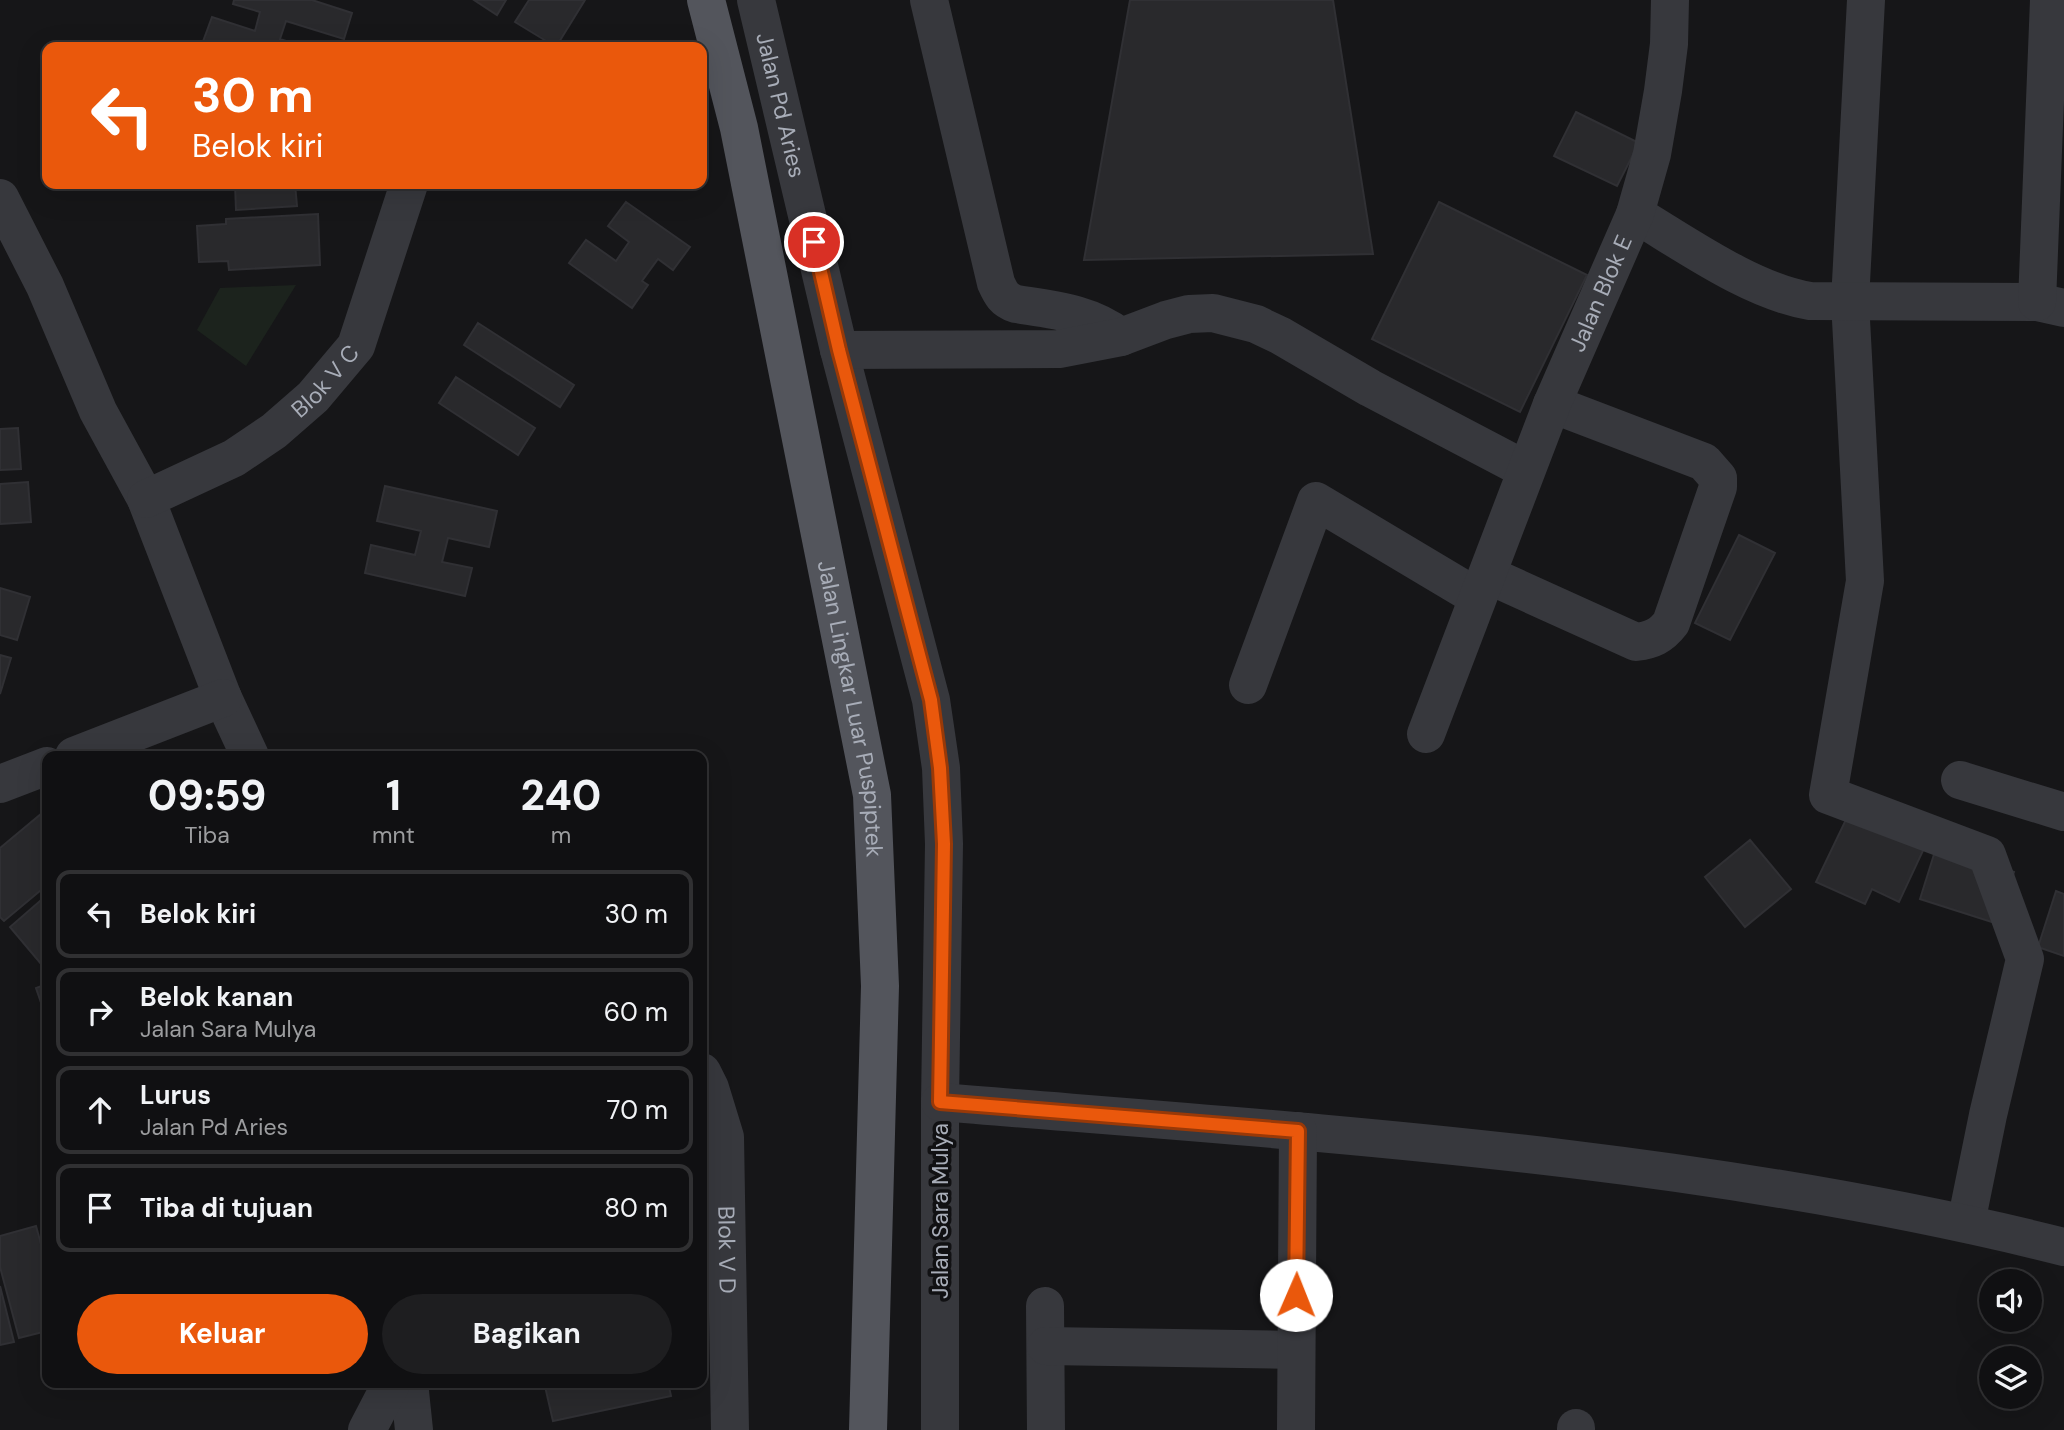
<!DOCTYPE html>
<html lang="id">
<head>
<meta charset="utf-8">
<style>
	body { margin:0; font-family:"DM Sans",sans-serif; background:#1e1e20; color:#f1f3f6; height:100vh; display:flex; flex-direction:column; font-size:26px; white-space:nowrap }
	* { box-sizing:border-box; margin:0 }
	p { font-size:23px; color:#9c9d9f }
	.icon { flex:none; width:38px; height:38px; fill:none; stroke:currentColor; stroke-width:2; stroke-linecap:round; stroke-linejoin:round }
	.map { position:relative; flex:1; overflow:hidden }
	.drawer { position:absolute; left:42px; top:751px; width:665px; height:637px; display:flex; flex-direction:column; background:#101012; border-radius:14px; box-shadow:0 7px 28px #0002,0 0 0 2px #303032 }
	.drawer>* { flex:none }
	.top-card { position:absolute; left:42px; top:42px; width:665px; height:147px; border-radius:14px; box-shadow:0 7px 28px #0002,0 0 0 2px #303032; background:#ea580c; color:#fff; overflow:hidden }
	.fabs { position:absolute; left:1979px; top:1269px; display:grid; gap:14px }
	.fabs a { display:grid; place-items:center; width:63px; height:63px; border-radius:50%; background:#101012; box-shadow:0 7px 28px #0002,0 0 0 2px #303032; font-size:35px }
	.pin { position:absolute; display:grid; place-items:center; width:60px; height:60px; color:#fff; margin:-30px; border:4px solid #fff; border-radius:50%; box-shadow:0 2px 7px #0007 }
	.me { position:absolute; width:77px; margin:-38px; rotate:1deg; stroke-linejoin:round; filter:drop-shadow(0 0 5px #0008) }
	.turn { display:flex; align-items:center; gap:24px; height:147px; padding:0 35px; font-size:32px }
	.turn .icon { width:91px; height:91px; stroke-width:2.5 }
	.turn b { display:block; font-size:49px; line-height:60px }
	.eta { display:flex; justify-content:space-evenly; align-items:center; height:119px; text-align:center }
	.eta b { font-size:42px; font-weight:700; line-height:49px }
	.primary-button { display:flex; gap:14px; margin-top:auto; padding:14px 35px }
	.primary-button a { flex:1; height:80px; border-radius:42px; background:#ea580c; color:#fff; font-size:28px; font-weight:700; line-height:80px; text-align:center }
	.primary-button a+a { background:#1e1e20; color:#f1f3f6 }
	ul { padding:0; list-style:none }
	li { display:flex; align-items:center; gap:21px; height:88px; margin:0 14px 10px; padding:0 21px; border:4px solid #303032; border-radius:14px }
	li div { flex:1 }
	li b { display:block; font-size:26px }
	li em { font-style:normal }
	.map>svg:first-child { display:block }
</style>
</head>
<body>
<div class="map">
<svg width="2064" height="1430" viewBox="0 0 2064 1430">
	<rect width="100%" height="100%" fill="#161618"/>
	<!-- green -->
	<path fill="#1c231d" d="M296,285L246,366L197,330L220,288Z"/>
	<!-- building -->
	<path fill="#29292c" stroke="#303034" stroke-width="2" d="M234,0H312L352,13L344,39L286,21L280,39L304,47H201L212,17L255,31L260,12L233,4Z
		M474,0H506L497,15Z
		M529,0H585L556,47L515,22Z
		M1130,0H1333L1373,254L1084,260Z
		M1576,112L1639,143L1617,186L1554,156Z
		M235,184H295L297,206L236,210Z
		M626,202L690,247L673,270L658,259L642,281L648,285L632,308L569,263L586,240L616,261L629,242L608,226Z
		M1439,202L1587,275L1520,412L1372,339Z
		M318,214L320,265L229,270L228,261L199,262L197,226L226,224V219Z
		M478,323L574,385L560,407L464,345Z
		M456,377L535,428L518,455L439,403Z
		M18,428L21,469L0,470V429Z
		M28,482L31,522L0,524V484Z
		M385,486L497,511L489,547L448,538L442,562L472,568L465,596L365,573L371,545L415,555L421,531L377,521Z
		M1739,535L1775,553L1730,640L1695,623Z
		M0,588L30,597L17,640L0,635Z
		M0,655L11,658L0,694Z
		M1852,807L1927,842L1899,902L1872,889L1865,904L1816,882Z
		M47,809V885L4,921L0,917V848Z
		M1750,840L1791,889L1745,927L1705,877Z
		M1936,848L2014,872L1998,924L1920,899Z
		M2056,891L2064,894V956L2038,947Z
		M47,895V971L10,927Z
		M47,984V1020L36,988Z
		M36,1226L47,1266V1331L19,1338L0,1267V1236Z
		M0,1286L14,1342L0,1345Z
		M544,1382H668L671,1396L553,1421Z"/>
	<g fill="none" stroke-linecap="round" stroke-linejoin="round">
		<!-- minor -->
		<g stroke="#37383d" stroke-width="38">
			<path id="s1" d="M756,0L839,350L931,700L941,768L944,844L940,1102V1430"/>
			<path d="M929,0L996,283C1001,294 1004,300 1016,304C1054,310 1090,313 1121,337"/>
			<path d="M1866,0L1850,301L1865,581L1828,795L1987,855L2025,959L1988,1115L1966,1223"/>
			<path d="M0,198L45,286L98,411L146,499L223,698L250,756"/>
			<path d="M1635,214C1687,245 1751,291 1810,301L2037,302L2064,308"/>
			<path d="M2037,302L2049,0"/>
			<path d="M839,350L1059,349L1121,337L1166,320L1189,314L1213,313L1256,324L1281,336L1370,388L1526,470"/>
			<path id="s2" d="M146,499L234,458L274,431L313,397L356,346L409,184"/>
			<path d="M1488,575L1636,642C1652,640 1661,636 1671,623L1718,487V478L1704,462L1552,404"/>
			<path d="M1248,685L1316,501L1477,597"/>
			<path id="s3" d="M1426,734L1552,404L1635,214L1652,154L1663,91L1669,44L1670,0"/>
			<path d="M74,756L223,698"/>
			<path d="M1960,780L2064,812"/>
			<path d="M0,784L47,766"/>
			<path id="s4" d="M702,1072L710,1088L725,1137L730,1430"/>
			<path d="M940,1102C1316,1133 1697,1155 2064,1247"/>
			<path d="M1045,1306L1046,1430"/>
			<path d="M1046,1346L1296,1350"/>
			<path d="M409,1382L414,1430"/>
			<path d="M367,1430L392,1382"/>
			<path d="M1296,1430L1298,1131"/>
			<path d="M1576,1430V1428"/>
		</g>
		<!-- major -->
		<path stroke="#53555c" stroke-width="38" id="s5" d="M706,0L739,128L872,795L880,986L868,1430"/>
	</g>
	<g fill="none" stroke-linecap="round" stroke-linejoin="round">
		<defs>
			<path id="route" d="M814,242L839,350L931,700L940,768L944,844L940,1102L1298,1131L1296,1295"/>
		</defs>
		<!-- route casing -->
		<use href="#route" stroke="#983908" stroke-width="18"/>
		<!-- route -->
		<use href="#route" stroke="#ea580c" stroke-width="12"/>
	</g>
	<g text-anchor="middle" stroke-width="7" stroke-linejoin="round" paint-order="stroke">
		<!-- street labels -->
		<g font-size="23" fill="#a8adb8" stroke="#111113">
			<text dy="8" stroke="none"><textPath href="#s1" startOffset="108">Jalan Pd Aries</textPath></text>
			<text dy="8" stroke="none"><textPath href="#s3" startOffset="474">Jalan Blok E</textPath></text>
			<text dy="8" stroke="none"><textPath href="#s2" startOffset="217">Blok V C</textPath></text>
			<text dy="8" stroke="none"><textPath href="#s5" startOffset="724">Jalan Lingkar Luar Puspiptek</textPath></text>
			<text transform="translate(940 1211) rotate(-90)" y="8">Jalan Sara Mulya</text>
			<text dy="8" stroke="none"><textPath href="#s4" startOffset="182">Blok V D</textPath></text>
		</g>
	</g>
</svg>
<div class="fabs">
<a><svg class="icon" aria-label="sound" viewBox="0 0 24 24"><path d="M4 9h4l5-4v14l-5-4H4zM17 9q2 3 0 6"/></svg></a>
<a><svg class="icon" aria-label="layers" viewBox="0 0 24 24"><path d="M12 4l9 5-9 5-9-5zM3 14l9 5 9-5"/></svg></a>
</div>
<div class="pin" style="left:814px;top:242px;background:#d93025"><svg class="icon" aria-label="arrive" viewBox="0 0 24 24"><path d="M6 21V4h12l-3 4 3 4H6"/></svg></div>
<svg class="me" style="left:1296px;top:1295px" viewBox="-20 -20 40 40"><circle r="19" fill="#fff"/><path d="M0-13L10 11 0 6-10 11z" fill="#ea580c"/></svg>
<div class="top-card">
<div class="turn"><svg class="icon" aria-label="left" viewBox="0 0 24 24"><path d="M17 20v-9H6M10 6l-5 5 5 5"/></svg><div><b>30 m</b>Belok kiri</div></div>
</div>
<section class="drawer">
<div class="eta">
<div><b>09:59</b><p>Tiba</p></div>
<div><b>1</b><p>mnt</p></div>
<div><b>240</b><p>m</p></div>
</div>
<ul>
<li><svg class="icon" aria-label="left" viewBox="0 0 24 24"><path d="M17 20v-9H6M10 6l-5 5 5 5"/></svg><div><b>Belok kiri</b></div><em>30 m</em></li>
<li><svg class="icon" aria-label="right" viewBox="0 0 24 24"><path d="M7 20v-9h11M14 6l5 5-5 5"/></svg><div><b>Belok kanan</b><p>Jalan Sara Mulya</p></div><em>60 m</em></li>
<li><svg class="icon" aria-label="ahead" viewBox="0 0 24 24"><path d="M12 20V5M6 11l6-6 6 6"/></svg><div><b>Lurus</b><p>Jalan Pd Aries</p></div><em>70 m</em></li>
<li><svg class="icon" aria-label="arrive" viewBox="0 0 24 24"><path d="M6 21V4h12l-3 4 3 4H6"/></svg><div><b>Tiba di tujuan</b></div><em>80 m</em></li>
</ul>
<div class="primary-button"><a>Keluar</a><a>Bagikan</a></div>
</section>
</div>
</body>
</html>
